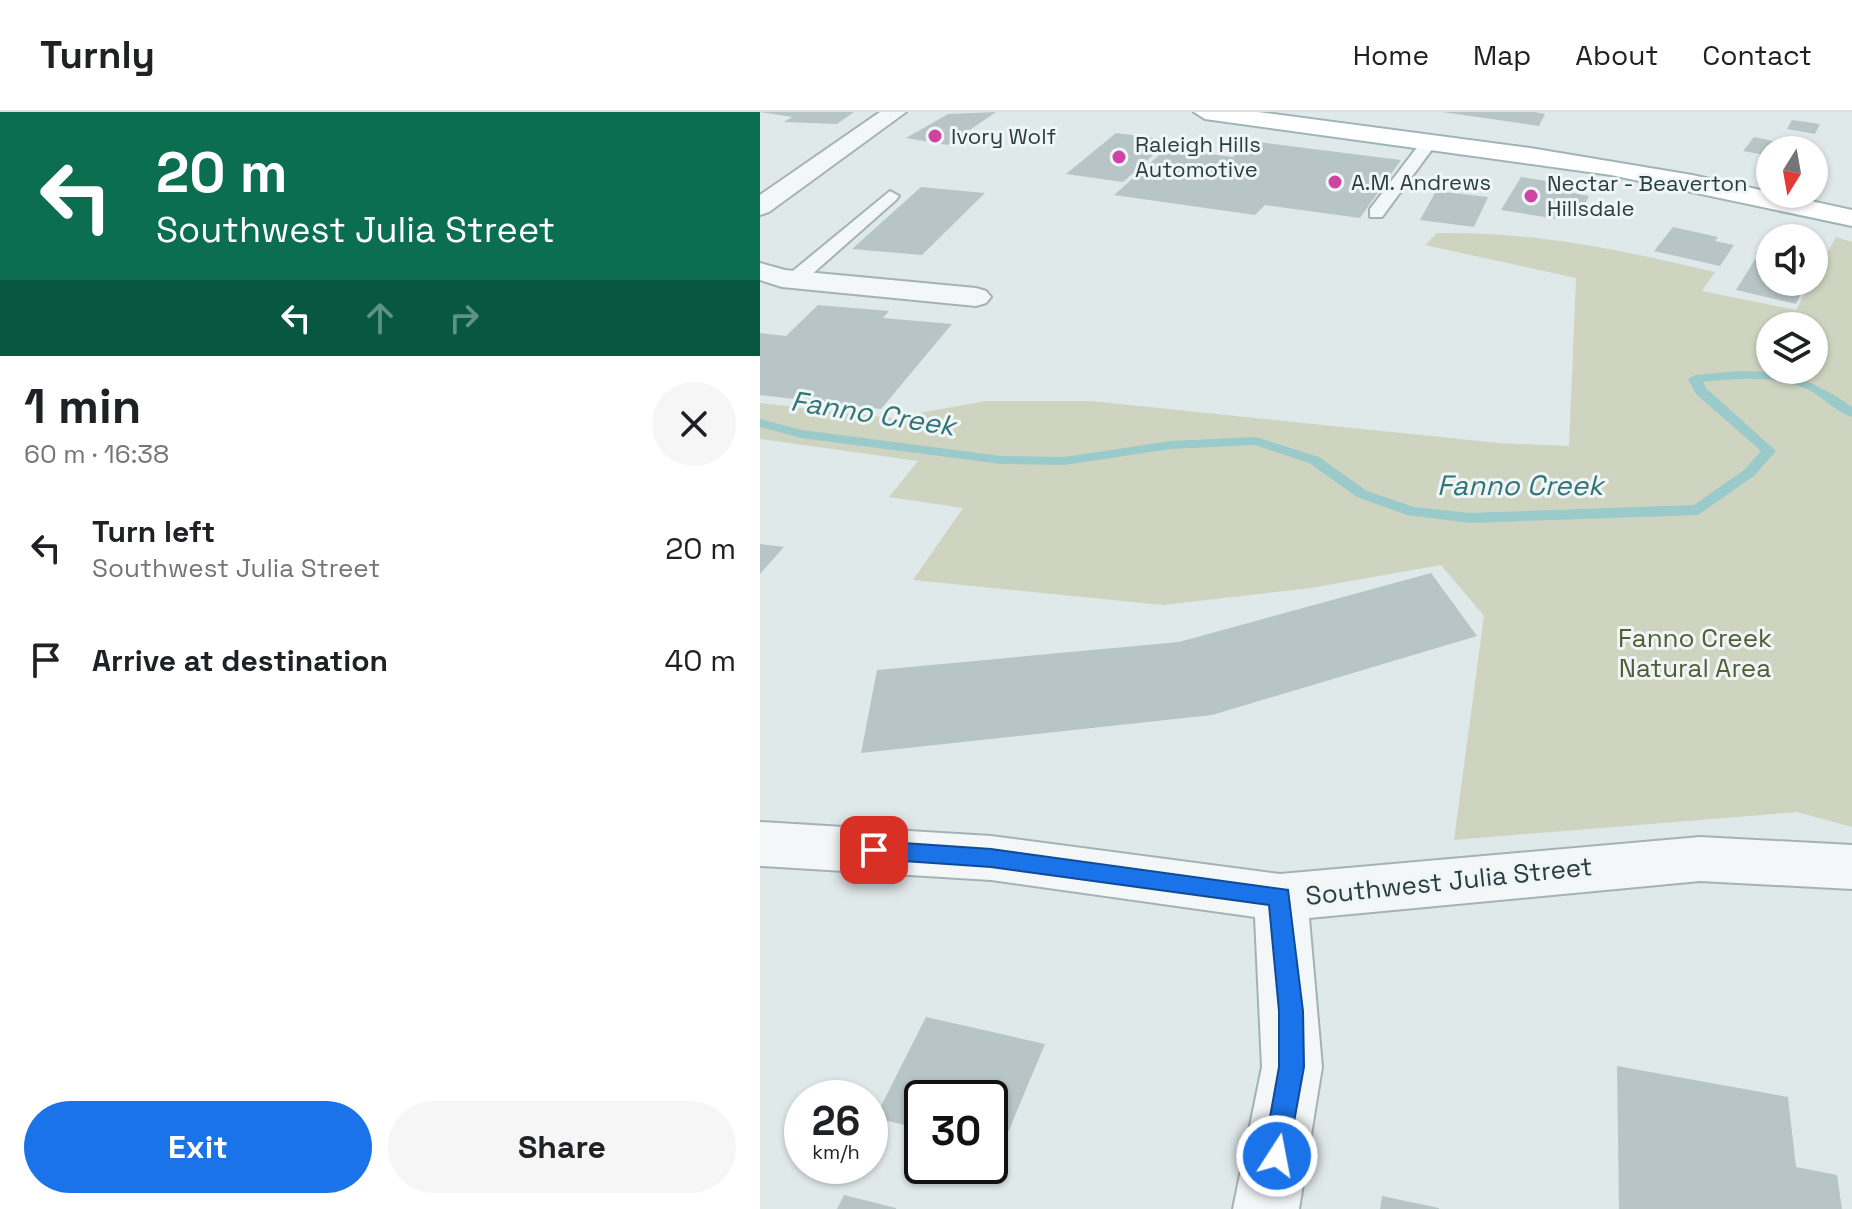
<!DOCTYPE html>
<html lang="en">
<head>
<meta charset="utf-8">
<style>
	body { margin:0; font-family:"Space Grotesk",sans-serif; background:#f6f6f6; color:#202124; height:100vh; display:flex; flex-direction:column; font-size:30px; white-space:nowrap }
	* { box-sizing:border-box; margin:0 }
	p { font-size:26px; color:#757577 }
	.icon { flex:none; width:44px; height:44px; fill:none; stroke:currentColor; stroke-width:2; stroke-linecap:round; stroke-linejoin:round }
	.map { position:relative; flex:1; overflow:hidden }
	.details { display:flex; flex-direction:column; background:#fff; width:760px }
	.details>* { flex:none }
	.hud { background:#0b6e4f; color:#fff; overflow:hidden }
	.needle { width:52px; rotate:191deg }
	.buttons { position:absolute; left:996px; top:24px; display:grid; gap:16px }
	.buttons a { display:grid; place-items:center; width:72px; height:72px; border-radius:50%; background:#fff; box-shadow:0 2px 6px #0004; font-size:40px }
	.speed { position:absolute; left:24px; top:968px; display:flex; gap:16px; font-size:40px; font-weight:700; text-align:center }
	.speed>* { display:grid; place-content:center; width:104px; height:104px; border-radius:50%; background:#fff; box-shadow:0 2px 6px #0004; line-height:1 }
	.speed small { font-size:20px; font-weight:400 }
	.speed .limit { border:4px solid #111; border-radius:12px; background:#fff; color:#111 }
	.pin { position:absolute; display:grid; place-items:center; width:68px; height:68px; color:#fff; margin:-34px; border-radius:16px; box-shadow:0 4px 12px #0006 }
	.me { position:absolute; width:88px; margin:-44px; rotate:11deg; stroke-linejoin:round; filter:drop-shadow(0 0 6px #0008) }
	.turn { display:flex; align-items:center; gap:28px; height:168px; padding:0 24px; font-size:36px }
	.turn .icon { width:104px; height:104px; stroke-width:2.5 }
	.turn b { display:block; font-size:56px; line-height:68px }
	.lanes { display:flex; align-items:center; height:76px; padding:0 24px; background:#0003; justify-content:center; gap:40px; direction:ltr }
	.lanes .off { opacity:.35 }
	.round { display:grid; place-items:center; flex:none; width:84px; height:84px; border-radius:42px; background:#f6f6f6 }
	.summary { display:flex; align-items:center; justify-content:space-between; height:136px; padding:0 24px }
	h1 { font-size:48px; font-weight:700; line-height:60px }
	.action { display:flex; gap:16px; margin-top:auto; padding:16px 24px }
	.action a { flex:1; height:92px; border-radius:48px; background:#1a73e8; color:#fff; font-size:32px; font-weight:700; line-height:92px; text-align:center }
	.action a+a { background:#f6f6f6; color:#202124 }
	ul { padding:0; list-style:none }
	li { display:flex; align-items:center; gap:24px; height:112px; padding:0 24px }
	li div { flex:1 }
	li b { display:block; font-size:30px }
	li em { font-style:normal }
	header { display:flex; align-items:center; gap:48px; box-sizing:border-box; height:112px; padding:0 40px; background:#fff; border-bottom:2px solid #e0e0e0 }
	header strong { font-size:38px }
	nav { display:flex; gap:44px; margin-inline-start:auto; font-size:28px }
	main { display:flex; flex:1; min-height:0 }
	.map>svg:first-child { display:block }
</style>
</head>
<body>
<header>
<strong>Turnly</strong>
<nav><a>Home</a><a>Map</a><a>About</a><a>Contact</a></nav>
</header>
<main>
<section class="details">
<div class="hud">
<div class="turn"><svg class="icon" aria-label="left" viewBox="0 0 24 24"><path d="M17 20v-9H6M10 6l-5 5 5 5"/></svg><div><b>20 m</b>Southwest Julia Street</div></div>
<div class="lanes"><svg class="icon" aria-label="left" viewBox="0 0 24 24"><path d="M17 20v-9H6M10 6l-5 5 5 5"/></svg><svg class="icon off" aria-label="ahead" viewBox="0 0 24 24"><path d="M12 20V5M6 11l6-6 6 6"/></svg><svg class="icon off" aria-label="right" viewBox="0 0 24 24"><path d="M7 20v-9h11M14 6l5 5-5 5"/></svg></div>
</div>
<div class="summary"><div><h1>1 min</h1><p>60 m · 16:38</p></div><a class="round"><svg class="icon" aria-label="close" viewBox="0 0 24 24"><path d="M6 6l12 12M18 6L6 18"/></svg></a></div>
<ul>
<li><svg class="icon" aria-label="left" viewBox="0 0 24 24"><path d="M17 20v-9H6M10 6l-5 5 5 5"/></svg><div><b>Turn left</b><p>Southwest Julia Street</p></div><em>20 m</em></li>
<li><svg class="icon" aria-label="arrive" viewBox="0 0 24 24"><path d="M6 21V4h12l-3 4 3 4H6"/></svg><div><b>Arrive at destination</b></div><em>40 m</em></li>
</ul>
<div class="action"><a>Exit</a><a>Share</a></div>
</section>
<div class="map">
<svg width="1092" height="1097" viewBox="0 0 1092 1097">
	<rect width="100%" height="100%" fill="#e0e9ea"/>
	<!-- green -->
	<path fill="#cfd4c1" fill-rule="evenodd" d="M677,121C779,120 857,137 955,160L942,179L1036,198L1076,125L1092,130V715L1037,700L694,728L724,504L681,453L551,476L403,493L153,468L203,396L129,385L158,349L0,327V291L131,306L226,289H331L739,331L809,334L816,166L665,133ZM1010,214H1054V258H1010Z"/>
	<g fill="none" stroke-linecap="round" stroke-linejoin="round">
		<!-- stream -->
		<path fill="#9bcaca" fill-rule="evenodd" d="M980,259C1026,259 1054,268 1092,295V305C1076,300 1064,286 1049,278C1017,263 978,266 943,270L947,277L1016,339L994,364L938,403L710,411L647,403L597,385L549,351L495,333L411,337L304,353L241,352L41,326L0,315V307L42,318L241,344L304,345L411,329L496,325L559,345L607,379L654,395L710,401L934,393L984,358L1001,339L936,282L928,267L935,263Z"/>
	</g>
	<!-- building -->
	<path fill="#b7c5c6" d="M0,0H94L77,12L24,10L32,5Z
		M236,0L188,33L146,26L188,2Z
		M682,0H775L785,2L779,14Z
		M1032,8L1060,12L1055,22L1027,17Z
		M356,21L410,28L363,70L306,62Z
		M994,25L1051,37V38H1010V44L983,39Z
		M490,29L553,37L641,48L600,106L505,93L495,103L354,83L407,36L473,45Z
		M761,65L813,73L808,80L829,84L820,102L801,99L797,107L741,98Z
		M161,75L225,81L162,143L92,137Z
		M676,79L728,85L714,115L660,108Z
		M913,115L958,125L955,129L974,133L960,154L894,139Z
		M996,146L1010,149V170H1047L1036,192L976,178Z
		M58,193L129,199L123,206L192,212L121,297L0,283V221L26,224Z
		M0,432L24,435L0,462Z
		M671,461L717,524L452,603L101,641L117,558L419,530Z
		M166,905L285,932L231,1061L208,1055L230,1054V986H162V1017L115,1006Z
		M857,954L1028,985L1036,1055L1077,1063L1082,1097H859Z
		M84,1083L136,1096V1097H77Z
		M622,1084L679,1096V1097H620Z"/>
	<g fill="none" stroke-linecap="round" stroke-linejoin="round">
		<defs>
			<path id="lane" d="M665,25L679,28L622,105H610V97Z
				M130,79L139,84L136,88L42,171H28L25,167L28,163Z"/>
			<path id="street" d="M120,0H146L9,100L0,103V83Z
				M0,151L25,158L216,176L226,179L231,185L226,191L216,194L22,175L0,168Z
				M0,710L231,724L520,762L940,725L1092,733V777L940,769L549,806L562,955L539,1097H473L502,955L495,805L231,768L0,754Z"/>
			<path id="primary" d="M434,0H498L770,36L932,63L1092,98V114L851,63L445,7Z"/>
		</defs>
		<!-- lane casing -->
		<use href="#lane" stroke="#a5b2b4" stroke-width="4"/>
		<!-- street casing -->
		<use href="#street" stroke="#a5b2b4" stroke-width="4"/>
		<!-- primary casing -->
		<use href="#primary" stroke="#9fb4b6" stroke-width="4"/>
		<!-- lane -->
		<use href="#lane" fill="#f3f7f8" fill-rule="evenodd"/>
		<!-- street -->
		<use href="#street" fill="#f3f7f8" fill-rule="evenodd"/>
		<!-- primary -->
		<use href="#primary" fill="#fff" fill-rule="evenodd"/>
	</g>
	<!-- route -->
	<path fill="#1a73e8" stroke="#114b97" stroke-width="2" d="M114,729L231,737L528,778L543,899L544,955L526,1054L517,1057L507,1054L503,1044L519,955V899L509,793L231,755L114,747L106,745L103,738L106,732Z"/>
	<!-- markers -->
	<g fill="#d143a2" stroke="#f0f6f7" stroke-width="3">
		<circle cx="175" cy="24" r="8"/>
		<circle cx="359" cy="45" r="8"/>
		<circle cx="575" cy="70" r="8"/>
		<circle cx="771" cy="84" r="8"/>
	</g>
	<g text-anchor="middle" stroke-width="6" stroke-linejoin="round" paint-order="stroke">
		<!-- far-poi labels -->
		<g font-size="22" fill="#283e41" stroke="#f0f6f7" text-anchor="start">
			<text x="191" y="32">Ivory Wolf</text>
			<text x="375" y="40">Raleigh Hills<tspan x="375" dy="25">Automotive</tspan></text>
			<text x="591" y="78">A.M. Andrews</text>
			<text x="787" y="79">Nectar - Beaverton<tspan x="787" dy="25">Hillsdale</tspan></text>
		</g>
		<!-- park labels -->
		<g font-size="26" fill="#525d35" stroke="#f0f6f7">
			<text x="935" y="535">Fanno Creek<tspan x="935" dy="30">Natural Area</tspan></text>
		</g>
		<!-- street labels -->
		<g font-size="26" fill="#283e41" stroke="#f0f6f7">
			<text transform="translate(689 769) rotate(-6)" y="9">Southwest Julia Street</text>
		</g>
		<!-- water labels -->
		<g font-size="28" font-style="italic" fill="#327476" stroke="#f0f6f7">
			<text transform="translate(113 301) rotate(9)" y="10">Fanno Creek</text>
			<text x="760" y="383">Fanno Creek</text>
		</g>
	</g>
</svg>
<div class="buttons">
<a><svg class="needle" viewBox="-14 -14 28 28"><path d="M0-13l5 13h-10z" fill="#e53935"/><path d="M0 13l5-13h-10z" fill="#757577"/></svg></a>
<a><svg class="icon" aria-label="sound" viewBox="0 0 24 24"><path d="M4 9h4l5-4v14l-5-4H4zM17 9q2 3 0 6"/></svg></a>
<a><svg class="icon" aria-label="layers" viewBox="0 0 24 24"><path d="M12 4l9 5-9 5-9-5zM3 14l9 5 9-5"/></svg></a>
</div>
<div class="speed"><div>26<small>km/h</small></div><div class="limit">30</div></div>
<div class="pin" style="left:114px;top:738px;background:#d93025"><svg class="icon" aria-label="arrive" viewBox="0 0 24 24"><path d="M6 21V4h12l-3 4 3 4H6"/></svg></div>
<svg class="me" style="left:517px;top:1044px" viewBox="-20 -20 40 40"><circle r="17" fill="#1a73e8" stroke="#fff" stroke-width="3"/><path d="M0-11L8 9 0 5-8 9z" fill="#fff"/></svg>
</div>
</main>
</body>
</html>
